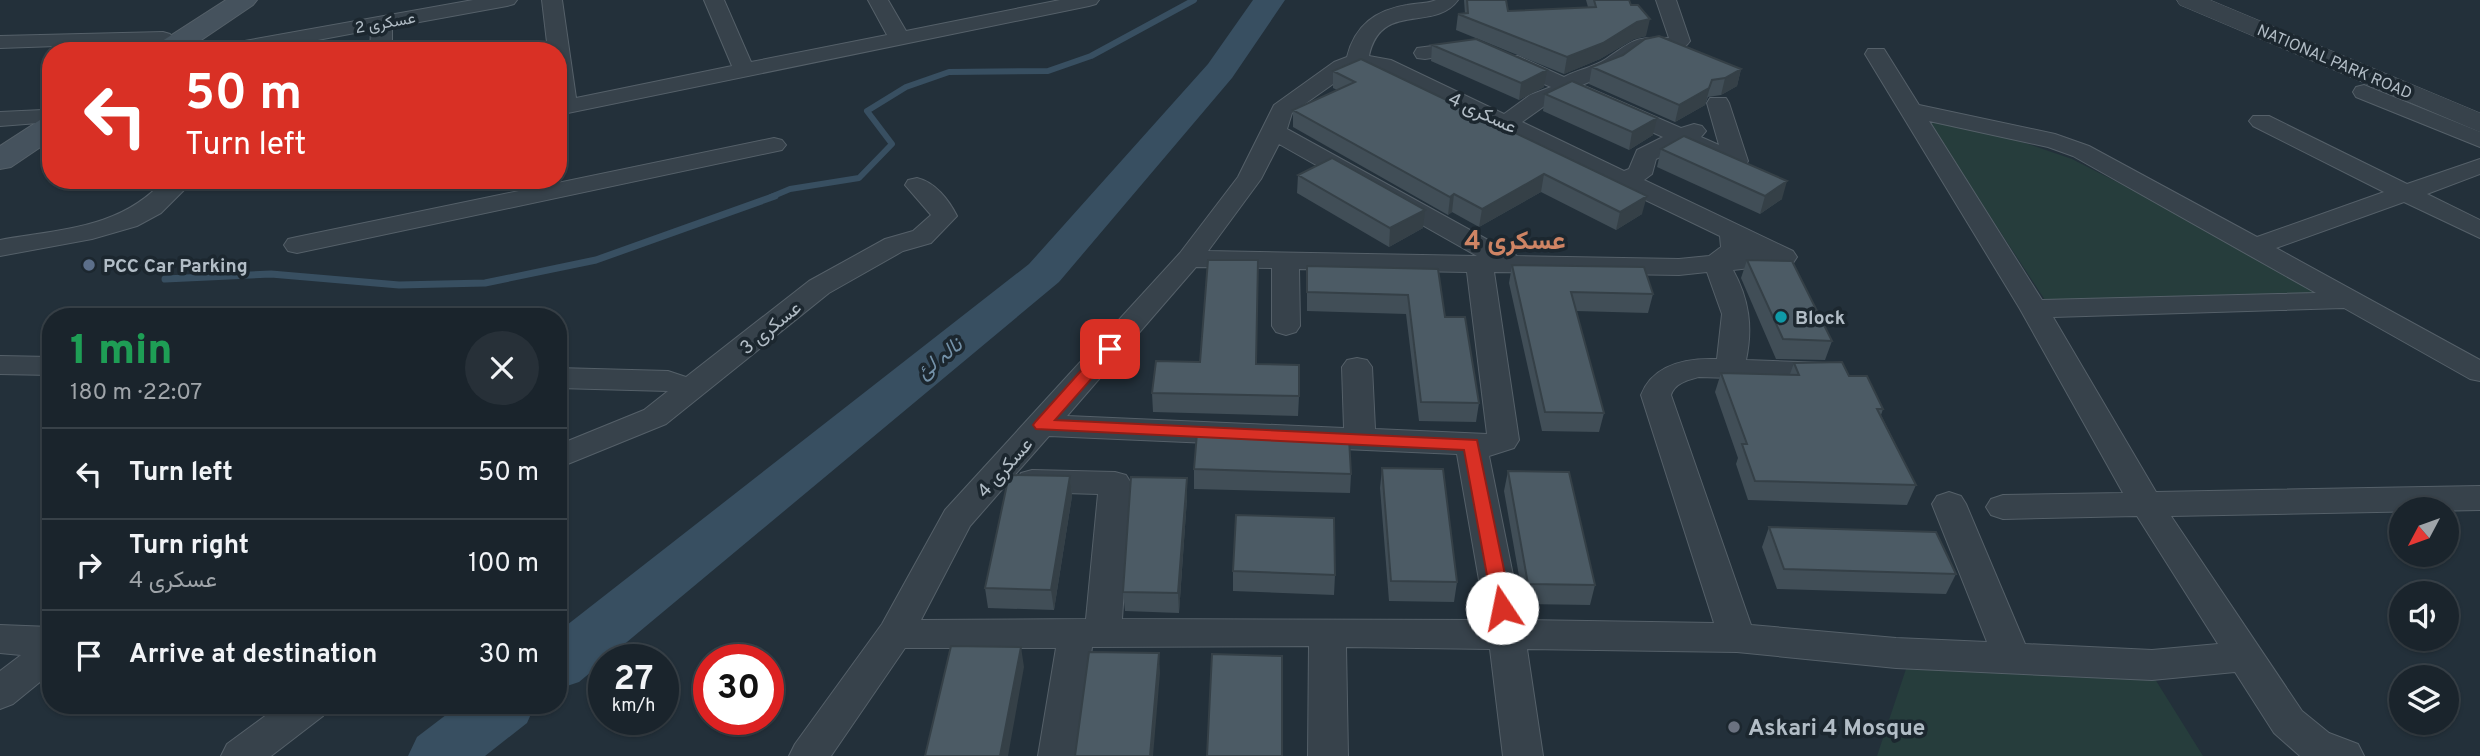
<!DOCTYPE html>
<html lang="en">
<head>
<meta charset="utf-8">
<style>
	body { margin:0; font-family:Overpass,Vazirmatn,sans-serif; background:#273038; color:#f1f3f6; height:100vh; display:flex; flex-direction:column; font-size:26px; white-space:nowrap }
	* { box-sizing:border-box; margin:0 }
	p { font-size:23px; color:#9fa4a9 }
	.icon { flex:none; width:38px; height:38px; fill:none; stroke:currentColor; stroke-width:2; stroke-linecap:round; stroke-linejoin:round }
	.map { position:relative; flex:1; overflow:hidden }
	.drawer { position:absolute; left:42px; top:308px; width:525px; height:406px; display:flex; flex-direction:column; background:#1a242c; border-radius:28px; box-shadow:0 2px 5px #0004,0 0 0 2px #384148 }
	.drawer>* { flex:none }
	.hud { position:absolute; left:42px; top:42px; width:525px; height:147px; border-radius:28px; box-shadow:0 2px 5px #0004,0 0 0 2px #384148; background:#d93025; color:#fff; overflow:hidden }
	.needle { width:46px; rotate:229deg }
	.tools { position:absolute; left:2389px; top:497px; display:grid; gap:14px }
	.tools a { display:grid; place-items:center; width:70px; height:70px; border-radius:50%; background:#1a242c; box-shadow:0 2px 5px #0004,0 0 0 2px #384148; font-size:35px }
	.speed { position:absolute; left:588px; top:644px; display:flex; gap:14px; font-size:35px; font-weight:700; text-align:center }
	.speed>* { display:grid; place-content:center; width:91px; height:91px; border-radius:50%; background:#1a242c; box-shadow:0 2px 5px #0004,0 0 0 2px #384148; line-height:1 }
	.speed small { font-size:18px; font-weight:400 }
	.speed .limit { border:10px solid #d22; background:#fff; color:#111 }
	.pin { position:absolute; display:grid; place-items:center; width:60px; height:60px; color:#fff; margin:-30px; border-radius:14px; box-shadow:0 4px 10px #0006 }
	.me { position:absolute; width:77px; margin:-38px; rotate:349deg; stroke-linejoin:round; filter:drop-shadow(0 0 5px #0008) }
	.turn { display:flex; align-items:center; gap:24px; height:147px; padding:0 28px; font-size:32px }
	.turn .icon { width:91px; height:91px; stroke-width:2.5 }
	.turn b { display:block; font-size:49px; line-height:60px }
	.round { display:grid; place-items:center; flex:none; width:74px; height:74px; border-radius:37px; background:#273038 }
	.headline { display:flex; align-items:center; justify-content:space-between; height:119px; padding:0 28px }
	h1 { font-size:42px; font-weight:800; line-height:52px; color:#1e9e55 }
	ul { padding:0; list-style:none }
	li { display:flex; align-items:center; gap:21px; height:91px; padding:0 28px; border-top:2px solid #384148 }
	li div { flex:1 }
	li b { display:block; font-size:26px }
	li em { font-style:normal }
	.map>svg:first-child { display:block }
</style>
</head>
<body>
<div class="map">
<svg width="2480" height="756" viewBox="0 0 2480 756">
	<rect width="100%" height="100%" fill="#23303a"/>
	<!-- green -->
	<path fill="#263d3c" d="M1927,120L1984,129L2072,159L2199,224L2323,297L2045,300Z
		M1909,660L2155,679L2203,756H1877Z"/>
	<g fill="none" stroke-linecap="round" stroke-linejoin="round">
		<!-- stream-far1 -->
		<path stroke="#384f61" stroke-width="6" d="M771,197L790,189L859,178L892,144L867,111L906,87L949,72L1048,71L1091,56L1194,0"/>
		<!-- stream -->
		<path stroke="#384f61" stroke-width="7" d="M165,279L271,274L399,285L485,283L596,260L775,196"/>
		<!-- river -->
		<path fill="#384f61" fill-rule="evenodd" d="M1253,0H1285L1232,78L1059,282L579,682L558,689V632L1029,264L1208,64Z
			M459,705H535L527,723L485,756H408L417,737Z"/>
		<defs>
			<path id="minor" d="M473,0H517L514,4L507,6L392,27V51H370L371,30L259,51H212L215,47L222,45Z
				M542,0H562L576,98L732,66L704,0H724L751,62L887,35L868,0H888L906,31L1060,0H1099L1096,4L1089,6L558,115V51H548Z
				M1436,0H1458C1434,33 1381,0 1369,56L1391,60L1504,114L1530,95L1551,87L1502,66L1499,61L1502,56H1518L1564,77C1577,70 1594,67 1606,59C1633,41 1634,36 1669,38L1656,0H1676L1690,41C1680,56 1665,48 1650,50C1636,51 1629,64 1618,70C1606,75 1594,80 1582,85L1681,128L1694,124L1702,126L1706,131L1701,137L1719,145L1707,103L1710,98H1726L1729,103L1748,161L1745,166C1725,171 1700,154 1682,146L1656,159L1652,174L1644,180L1793,251L1797,257L1793,263L1733,270C1749,299 1753,327 1746,360L1825,363L1835,365L1840,372L1835,379L1825,381L1699,377C1688,380 1675,383 1671,395L1751,625L1896,638L1987,642L1932,504L1937,496L1949,492L1961,496L1966,504L2025,644L2152,650L2218,644L2137,516L2003,519L1991,515L1986,507L1991,499L2003,495L2123,493L2020,309L1865,54L1868,49H1884L1919,105L2055,134L2089,146L2257,237L2384,192L2253,126L2249,121L2253,116H2269L2407,184L2480,159V174L2427,194L2480,220V238L2404,202L2276,248L2480,360V381L2470,379L2344,308L2053,317L2156,492L2480,486V510L2171,516L2302,711L2329,733L2358,744L2364,756H2300L2274,733L2235,672L2152,680L1896,668L1737,652L1527,649L1543,756H1503L1490,649L1346,647L1348,756H1308L1309,646L1092,647L1078,756H1038L1056,648H905L831,756H789L795,744L882,624L945,510L1180,253L1238,177L1274,105L1334,62L1347,57C1355,25 1376,10 1407,5C1417,3 1427,4 1436,0ZM1359,68L1378,71L1720,236L1721,247L1709,256L1679,259L1517,256L1287,129L1292,113L1350,72ZM1569,95L1663,137L1637,150L1629,169L1624,171L1522,122L1546,105ZM1929,121L2048,147L2073,156L2316,293L2042,300ZM1279,144L1477,256L1208,251L1261,179ZM1196,267L1272,268V326L1276,332L1286,335L1296,332L1300,326L1299,269L1467,272L1487,434L1375,429L1372,367L1367,360L1357,358L1347,360L1342,367L1344,428L1067,416ZM1494,272L1679,275L1707,272L1722,314L1717,359C1686,358 1653,364 1641,395L1714,623L1522,620L1489,456L1514,448L1519,440ZM1049,436L1457,454L1486,620L1122,619L1131,483L1126,475L1115,472L1032,470L1021,473L1016,481L1021,489L1032,492L1098,494L1086,619L921,620L970,526Z
				M163,32L170,34L173,38L170,42L0,48V36Z
				M1471,41L1478,43L1482,47L1478,51L1425,59L1417,58L1414,53L1417,48Z
				M2364,85L2480,132V147L2356,97L2353,92L2356,87Z
				M43,110L51,112V122L0,126V112Z
				M774,138L782,140L786,145L782,150L297,253L288,251L284,245L288,239L297,237Z
				M917,178C935,182 949,200 957,216L931,243L903,251L829,293L666,424L558,468V445L644,410L668,391L558,388V368L668,371L686,377L809,281L885,239L913,231L931,215L905,185L908,180Z
				M164,180H194L161,213L137,226L92,239L0,256V240C60,229 121,229 164,180Z
				M0,356L51,357V375L0,374Z
				M0,625L51,627V673L13,704L0,709V671L21,655L0,653Z
				M280,705H328L323,716L271,756H221L227,744Z"/>
			<path id="tertiary" d="M2177,0H2210L2480,113V132L2180,5Z"/>
			<path id="secondary" d="M226,0H257L253,5L185,51H152L156,45Z
				M51,117V140L11,167L0,169V146L40,120Z"/>
		</defs>
		<!-- minor casing -->
		<use href="#minor" stroke="#556069" stroke-width="2"/>
		<!-- tertiary casing -->
		<use href="#tertiary" stroke="#556069" stroke-width="1"/>
		<!-- secondary casing -->
		<use href="#secondary" stroke="#556069" stroke-width="2"/>
		<!-- minor -->
		<use href="#minor" fill="#37424b" fill-rule="evenodd"/>
		<!-- tertiary -->
		<use href="#tertiary" fill="#37424b" fill-rule="evenodd"/>
		<!-- secondary -->
		<use href="#secondary" fill="#45525d" fill-rule="evenodd"/>
	</g>
	<!-- wall -->
	<path fill="#414e57" d="M1464,0H1506L1508,11L1588,7L1586,0H1629L1646,36L1634,39L1600,59L1564,74L1456,30L1458,14H1465Z
		M1432,45L1544,87L1519,100L1431,61Z
		M1592,67L1741,69L1737,86L1721,95L1708,97L1705,105L1675,122L1589,84Z
		M1333,71L1642,214L1616,230L1541,192L1479,227L1452,212L1448,215L1293,127V110L1337,90L1333,88Z
		M1545,94L1653,135L1629,150L1543,111Z
		M1661,149L1782,199L1760,214L1657,167Z
		M1298,175L1423,228L1389,247L1297,193Z
		M1747,260L1832,341L1825,360L1776,359L1741,278Z
		M1512,265L1653,294L1648,313L1576,311L1604,413L1599,432L1542,431L1509,283Z
		M1307,266L1438,269L1445,317L1479,403L1476,422L1419,421L1406,314L1307,311Z
		M1794,363L1849,376L1883,409L1881,415L1916,485L1907,505L1748,500L1736,464L1738,458L1715,392L1721,373L1790,374Z
		M1256,364L1299,396L1298,416L1153,412L1152,393Z
		M1382,468L1457,582L1454,602L1389,601L1380,488Z
		M1194,469L1351,474L1350,493L1194,489Z
		M1508,471L1595,585L1590,605L1524,604L1504,491Z
		M1070,476L1072,496L1054,610L988,608L985,588Z
		M1187,498L1179,613L1125,611L1123,592Z
		M1769,527L1956,574L1946,594L1777,589L1762,547Z
		M1233,571L1335,575L1334,595L1233,591Z"/>
	<!-- shaded-wall -->
	<path fill="#354047" d="M1650,19L1646,36L1634,39L1600,59L1564,74L1567,57L1637,22Z
		M1741,69L1737,86L1721,95L1725,78Z
		M1547,70L1544,87L1519,100L1521,83Z
		M1712,80L1705,105L1675,122L1679,105Z
		M1657,118L1653,135L1629,150L1632,132Z
		M1544,174L1541,192L1479,227L1482,209Z
		M1787,181L1782,199L1760,214L1765,196Z
		M1454,194L1452,212L1448,215L1450,197Z
		M1647,196L1642,214L1616,230L1620,212Z
		M1425,210L1423,228L1389,247L1390,228Z
		M1070,476L1072,496L1054,610L1051,590Z
		M1187,478V498L1179,613L1178,593Z
		M1021,647L1024,667L1008,756H1000Z
		M1159,653L1160,673L1153,756H1150Z"/>
	<!-- building -->
	<path fill="#4c5b65" stroke="#354047" stroke-width="2" d="M1467,0H1506L1508,11L1596,7L1594,0H1629L1631,5H1638L1650,19L1637,22L1603,43L1567,57L1458,14L1468,13Z
		M1659,36L1741,69L1725,78L1712,80L1709,88L1679,105L1592,67L1623,55L1645,39Z
		M1476,39L1547,70L1521,83L1432,45Z
		M1361,59L1647,196L1620,212L1544,174L1482,209L1454,194L1450,197L1293,110L1355,82L1333,71Z
		M1572,81L1657,118L1632,132L1545,94Z
		M1684,136L1787,181L1765,196L1661,149Z
		M1332,158L1425,210L1390,228L1298,175Z
		M1208,260H1258L1256,364L1299,365V396L1152,393L1156,361L1200,362Z
		M1747,260L1792,261L1832,341L1783,339Z
		M1512,265L1644,267L1653,294L1571,292L1604,413L1545,412Z
		M1307,266L1438,269L1445,317H1465L1479,403L1421,402L1408,295L1307,292Z
		M1842,362L1849,376H1867L1883,409H1877L1916,485L1755,481L1742,444H1747L1721,373L1799,375L1794,363Z
		M1197,433L1349,438L1351,474L1194,469Z
		M1382,468L1443,469L1457,582L1391,581Z
		M1508,471L1569,472L1595,585L1528,584Z
		M1009,475L1070,476L1051,590L985,588Z
		M1131,477L1187,478L1178,593L1123,592Z
		M1236,515L1334,518L1335,575L1233,571Z
		M1769,527L1936,532L1956,574L1784,569Z
		M951,646L1021,647L1000,756H925Z
		M1089,652L1159,653L1150,756H1075Z
		M1212,654L1282,656V756H1207Z"/>
	<!-- route -->
	<path fill="#d93025" stroke="#8d1f18" stroke-width="2" d="M1110,344L1115,345L1118,349L1115,352L1055,420L1477,440L1512,608L1509,613L1502,615L1495,613L1493,608L1464,450L1036,429L1033,425L1036,421L1104,345Z"/>
	<!-- markers -->
	<circle fill="#5c6f8a" stroke="#1c272f" stroke-width="2.5" cx="89" cy="265" r="7"/>
	<circle fill="#0f9aa8" stroke="#1c272f" stroke-width="2.5" cx="1781" cy="317" r="7"/>
	<circle fill="#6b7280" stroke="#1c272f" stroke-width="2.5" cx="1734" cy="727" r="7"/>
	<g text-anchor="middle" stroke-width="7" stroke-linejoin="round" paint-order="stroke">
		<!-- far-street labels -->
		<g font-size="16" fill="#b2bdc6" stroke="#1c272f">
			<text transform="translate(385 22) rotate(-10)" y="6">عسکری 2</text>
			<text transform="translate(2335 61) rotate(23)" y="6">NATIONAL PARK ROAD</text>
		</g>
		<!-- street labels -->
		<g font-size="19" fill="#b2bdc6" stroke="#1c272f">
			<text transform="translate(1483 112) rotate(25)" y="7">عسکری 4</text>
			<text transform="translate(770 327) rotate(-39)" y="7">عسکری 3</text>
			<text transform="translate(1004 467) rotate(-48)" y="7">عسکری 4</text>
		</g>
		<!-- poi labels -->
		<g font-size="19" font-weight="bold" fill="#b2bdc6" stroke="#1c272f" text-anchor="start">
			<text x="103" y="272">PCC Car Parking</text>
			<text x="1795" y="324">Block</text>
		</g>
		<!-- water labels -->
		<g font-size="21" font-style="italic" fill="#7492a9" stroke="#1c272f">
			<text transform="translate(939 358) rotate(-39)" y="7">نالہ لئ</text>
		</g>
		<!-- near-poi labels -->
		<g font-size="23" font-weight="bold" fill="#b2bdc6" stroke="#1c272f" text-anchor="start">
			<text x="1748" y="735">Askari 4 Mosque</text>
		</g>
		<!-- district labels -->
		<g font-size="26" font-weight="bold" fill="#cf8464" stroke="#1c272f">
			<text x="1515" y="249">عسکری 4</text>
		</g>
	</g>
</svg>
<div class="tools">
<a><svg class="needle" viewBox="-14 -14 28 28"><path d="M0-13l5 13h-10z" fill="#e53935"/><path d="M0 13l5-13h-10z" fill="#9fa4a9"/></svg></a>
<a><svg class="icon" aria-label="sound" viewBox="0 0 24 24"><path d="M4 9h4l5-4v14l-5-4H4zM17 9q2 3 0 6"/></svg></a>
<a><svg class="icon" aria-label="layers" viewBox="0 0 24 24"><path d="M12 4l9 5-9 5-9-5zM3 14l9 5 9-5"/></svg></a>
</div>
<div class="speed"><div>27<small>km/h</small></div><div class="limit">30</div></div>
<div class="pin" style="left:1110px;top:349px;background:#d93025"><svg class="icon" aria-label="arrive" viewBox="0 0 24 24"><path d="M6 21V4h12l-3 4 3 4H6"/></svg></div>
<svg class="me" style="left:1502px;top:608px" viewBox="-20 -20 40 40"><circle r="19" fill="#fff"/><path d="M0-13L10 11 0 6-10 11z" fill="#d93025"/></svg>
<div class="hud">
<div class="turn"><svg class="icon" aria-label="left" viewBox="0 0 24 24"><path d="M17 20v-9H6M10 6l-5 5 5 5"/></svg><div><b>50 m</b>Turn left</div></div>
</div>
<section class="drawer">
<div class="headline"><div><h1>1 min</h1><p>180 m · 22:07</p></div><a class="round"><svg class="icon" aria-label="close" viewBox="0 0 24 24"><path d="M6 6l12 12M18 6L6 18"/></svg></a></div>
<ul>
<li><svg class="icon" aria-label="left" viewBox="0 0 24 24"><path d="M17 20v-9H6M10 6l-5 5 5 5"/></svg><div><b>Turn left</b></div><em>50 m</em></li>
<li><svg class="icon" aria-label="right" viewBox="0 0 24 24"><path d="M7 20v-9h11M14 6l5 5-5 5"/></svg><div><b>Turn right</b><p>عسکری 4</p></div><em>100 m</em></li>
<li><svg class="icon" aria-label="arrive" viewBox="0 0 24 24"><path d="M6 21V4h12l-3 4 3 4H6"/></svg><div><b>Arrive at destination</b></div><em>30 m</em></li>
</ul>
</section>
</div>
</body>
</html>
